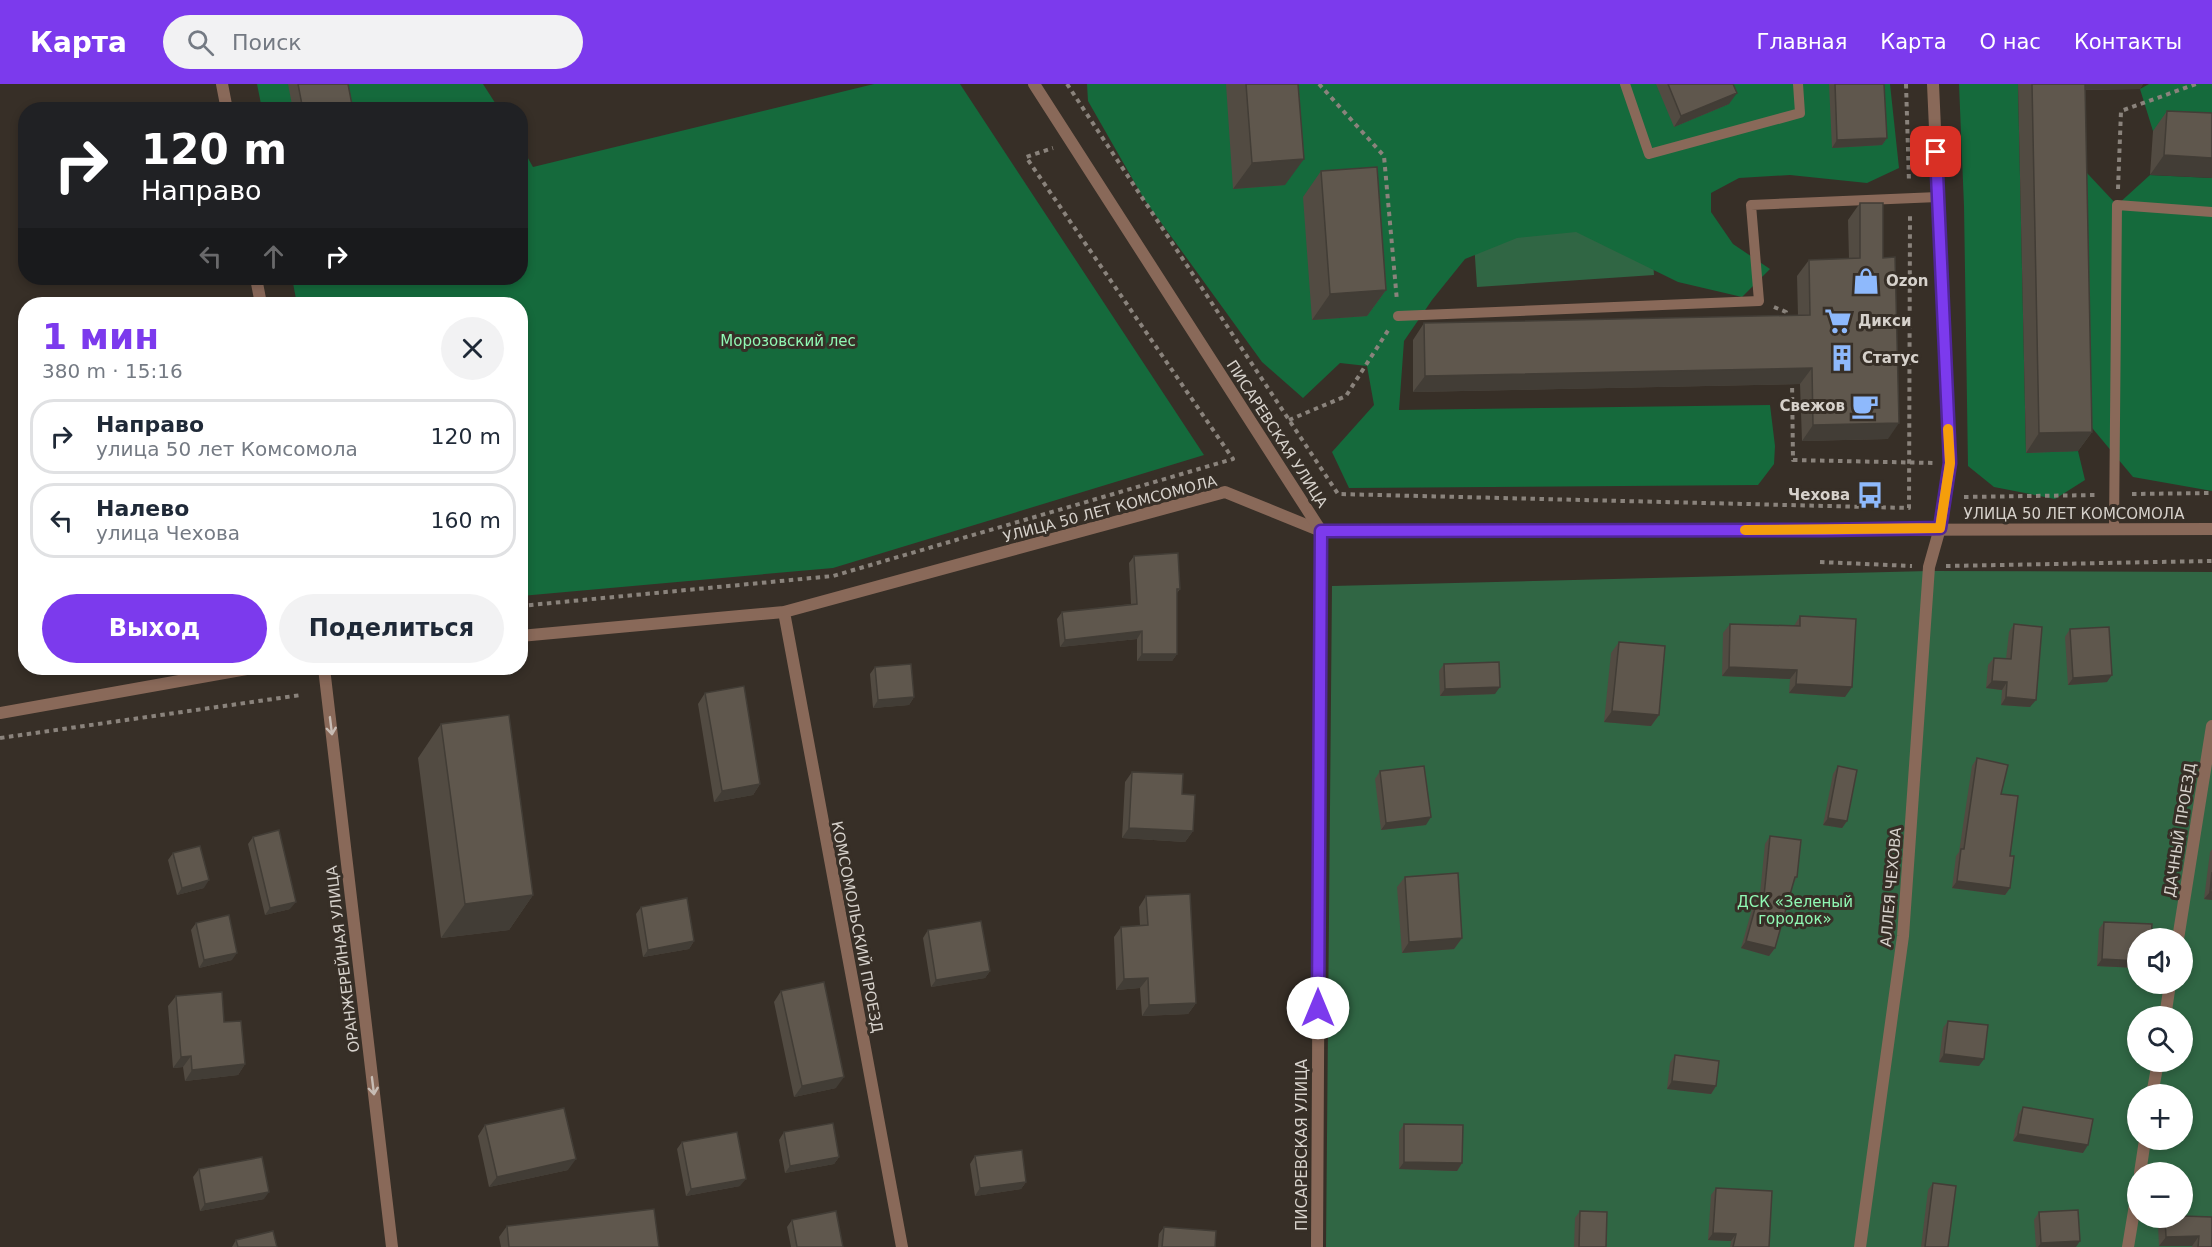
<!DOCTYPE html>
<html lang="ru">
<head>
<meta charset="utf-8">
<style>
	body { margin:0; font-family:"DejaVu Sans",sans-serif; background:#f2f2f3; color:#1f2937; height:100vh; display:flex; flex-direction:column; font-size:22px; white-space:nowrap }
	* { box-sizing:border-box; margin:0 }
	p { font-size:20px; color:#747a83 }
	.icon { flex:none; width:33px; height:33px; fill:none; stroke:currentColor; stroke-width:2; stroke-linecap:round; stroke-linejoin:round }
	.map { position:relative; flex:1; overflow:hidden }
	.details { position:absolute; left:18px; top:213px; width:510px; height:378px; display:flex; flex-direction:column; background:#fff; border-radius:24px; box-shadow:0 3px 9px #0003 }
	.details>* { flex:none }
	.top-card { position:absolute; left:18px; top:18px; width:510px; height:183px; border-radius:24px; box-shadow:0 3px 9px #0003; background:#202124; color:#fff; overflow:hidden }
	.buttons { position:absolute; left:2127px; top:844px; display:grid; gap:12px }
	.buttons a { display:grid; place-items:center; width:66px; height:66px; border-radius:50%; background:#fff; box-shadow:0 3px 9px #0003; font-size:30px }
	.pin { position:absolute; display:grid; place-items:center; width:51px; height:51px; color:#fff; margin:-26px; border-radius:12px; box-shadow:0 3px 9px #0006 }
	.me { position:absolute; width:66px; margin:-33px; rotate:0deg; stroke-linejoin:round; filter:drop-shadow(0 0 4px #0008) }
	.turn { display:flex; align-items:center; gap:21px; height:126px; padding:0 24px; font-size:27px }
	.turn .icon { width:78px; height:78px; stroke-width:2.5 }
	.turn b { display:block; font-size:42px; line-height:51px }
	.lanes { display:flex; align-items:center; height:57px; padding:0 24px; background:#0003; justify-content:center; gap:30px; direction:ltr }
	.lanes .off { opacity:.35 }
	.round { display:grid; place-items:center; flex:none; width:63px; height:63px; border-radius:32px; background:#f2f2f3 }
	.summary { display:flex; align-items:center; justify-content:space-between; height:102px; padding:0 24px }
	h1 { font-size:36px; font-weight:600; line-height:45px; color:#7c3aed }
	.action { display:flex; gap:12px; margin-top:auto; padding:12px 24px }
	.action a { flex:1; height:69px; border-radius:36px; background:#7c3aed; color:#fff; font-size:24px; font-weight:600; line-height:69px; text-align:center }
	.action a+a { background:#f2f2f3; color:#1f2937 }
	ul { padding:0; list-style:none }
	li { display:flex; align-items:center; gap:18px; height:75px; margin:0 12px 9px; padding:0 12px; border:3px solid #e0e1e3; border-radius:24px }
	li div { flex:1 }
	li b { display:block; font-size:22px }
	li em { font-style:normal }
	header { display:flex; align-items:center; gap:36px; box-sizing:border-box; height:84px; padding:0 30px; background:#7c3aed; color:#fff }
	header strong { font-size:28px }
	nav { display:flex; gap:33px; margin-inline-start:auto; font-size:21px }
	.search { width:420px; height:54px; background:#f2f2f3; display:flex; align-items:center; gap:15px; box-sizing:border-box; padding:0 21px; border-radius:33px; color:#747a83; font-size:22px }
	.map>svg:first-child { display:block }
</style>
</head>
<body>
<header>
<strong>Карта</strong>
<div class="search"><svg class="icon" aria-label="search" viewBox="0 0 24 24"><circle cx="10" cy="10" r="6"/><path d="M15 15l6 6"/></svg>Поиск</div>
<nav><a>Главная</a><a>Карта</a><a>О нас</a><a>Контакты</a></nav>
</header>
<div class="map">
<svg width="2212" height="1163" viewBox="0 0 2212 1163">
	<rect width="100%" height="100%" fill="#372f27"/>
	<!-- green -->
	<path fill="#306644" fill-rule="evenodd" d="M1648,102L1654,191L1477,203L1471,114Z
		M1929,487L2212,488V1163H1326L1332,502ZM2138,855H2182V900H2138ZM2138,933H2182V978H2138ZM2138,1011H2182V1056H2138ZM2138,1089H2182V1134H2138Z"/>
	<!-- forest -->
	<path fill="#156a3c" d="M257,0H483L499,25H262Z
		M874,0H960L1204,371L833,484L521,512L520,220H297L292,194H520L521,62L533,83Z
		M1087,0H1890L1899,84L1867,99L1790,91L1739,94L1711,109V128L1733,160L1770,185L1742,213L1678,198L1576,148L1517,154L1465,175L1432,216L1404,257L1399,326L1770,321L1775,362L1774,380L1758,401L1349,404L1332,368L1374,321L1367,282L1340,279L1303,314L1262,278L1144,115L1088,17Z
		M1959,0H2018L2026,368L2078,367L2085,396L2055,415L1994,403L1968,382L1964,122Z
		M2149,0H2212V44L2153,47L2140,5Z
		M2072,73L2117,121L2150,91L2212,94V407L2133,393L2078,327Z"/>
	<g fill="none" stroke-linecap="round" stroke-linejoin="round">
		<!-- path -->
		<path stroke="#8a837c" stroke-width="4" stroke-dasharray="4.5 4.5" stroke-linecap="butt" d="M1067,0L1338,410L1909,424L1910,130
			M1319,0L1384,72L1397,217
			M1906,0L1909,98
			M2118,105L2121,27L2196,0
			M1774,223L1786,228L1787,234
			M1792,295L1793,376L1934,379
			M1289,336L1346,312L1389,245
			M2132,410L2212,409
			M1964,413L2097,411
			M1820,478L1912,482
			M1946,482L2212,477
			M520,522L833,492L1233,375L1026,73L1053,64
			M0,654L301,611"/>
		<!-- service -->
		<path stroke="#896959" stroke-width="10" d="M1625,0L1649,70L1800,29L1798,0
			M1398,232L1759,217L1751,121L1938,113
			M2114,445L2117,121L2212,128"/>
		<!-- minor -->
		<path stroke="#896959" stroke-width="12" d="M222,0L227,26
			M256,194L261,220
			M784,528L902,1163
			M520,552L784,528L1225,408L1321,447L1317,1163
			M324,584L392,1163
			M0,629L252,584
			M2178,855L2212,642
			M2165,933L2170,900
			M2152,1011L2158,978
			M2140,1089L2145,1056
			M1860,1163L1903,852L1929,483L1940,444
			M2128,1163L2138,1103"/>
		<!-- tertiary -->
		<path stroke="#896959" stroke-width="12" d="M1034,0L1321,447L2212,445
			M1933,0L1950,379L1940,444"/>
	</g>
	<!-- wall -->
	<path fill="#524b42" d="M288,0H348L353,26H293Z
		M1226,0H1298L1285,101L1233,105Z
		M1656,0H1733L1729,20L1674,43Z
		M1829,0H1884L1887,54L1882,61L1832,64Z
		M2018,0H2143L2140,5L2085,6L2092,348L2078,367L2026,369Z
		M2167,27L2212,29L2150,91L2153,47Z
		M26,36V67L21,43Z
		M1321,87L1386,206L1367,232L1312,236L1303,113Z
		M1860,119L1883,174L1888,355L1802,357L1800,300L1413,308V256L1424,239L1798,232L1797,192L1809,176L1849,175L1848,136Z
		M1134,472L1180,505L1177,509V570L1172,577H1137V555L1060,563L1057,535L1062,528L1131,520L1129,479Z
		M1800,532L1845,613L1789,609L1790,595L1722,592L1723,549L1730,540L1794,542Z
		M2014,540L2030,623L2001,621L2002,606L1986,604L1988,581L1994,574L2006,575L2009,548Z
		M2070,545L2107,598L2068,601L2065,553Z
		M1619,558L1659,631L1651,642L1604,638L1611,569Z
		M1444,580L1495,610L1440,612L1439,587Z
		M875,583L914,613L909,621L873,624L870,590Z
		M705,609L760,700L753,711L714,718L698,620Z
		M441,640L533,811L509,846L441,854L418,674Z
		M1977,674L2001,710L2010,772V804L2005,811L1952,804L1956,772L1959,768L1972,682Z
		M1838,682L1847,737L1842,744L1823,741L1833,690Z
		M1380,687L1426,741L1381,746L1375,695Z
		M1132,688L1182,710L1193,747L1185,758L1122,754L1125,698Z
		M1770,752L1797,793L1793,800L1775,864L1769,872L1741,864L1754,818L1760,810L1765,760Z
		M253,753L290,825L265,831L248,760Z
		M2212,765V816L2204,815L2210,768Z
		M173,769L204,804L177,811L168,776Z
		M1405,793L1462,854L1454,865L1402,869L1397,803Z
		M1146,812L1196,919L1188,930L1142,932L1140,904L1116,906L1114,853L1121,843L1140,842L1139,823Z
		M641,823L694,857L689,865L643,873L636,830Z
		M2104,838L2138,855V884L2097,882L2099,845Z
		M196,839L232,876L199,884L191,846Z
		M928,846L990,887L985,894L931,903L923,854Z
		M781,907L836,1004L794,1013L774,918Z
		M176,912L224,938L245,980L238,991L185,997L183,983L173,984L168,922Z
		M1948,937L1979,982L1939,978L1943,944Z
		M1675,971L1716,1002L1711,1010L1667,1005L1670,979Z
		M2023,1023L2083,1069L2013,1057L2018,1031Z
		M1404,1040L1462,1079L1457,1087L1399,1085V1048Z
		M485,1041L568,1086L489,1103L478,1052Z
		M784,1048L839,1073L834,1080L785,1089L779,1056Z
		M682,1058L740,1102L686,1112L677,1065Z
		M975,1072L1026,1098L1021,1105L975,1112L970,1080Z
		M199,1085L264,1115L200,1127L193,1093Z
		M1933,1099L1948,1163H1921L1928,1106Z
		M1716,1104L1769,1163H1730L1731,1157L1708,1156L1711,1111Z
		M1580,1127L1606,1163H1574L1575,1134Z
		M2039,1128L2076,1163H2036L2034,1136Z
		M2164,1134H2182L2212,1163H2192V1162H2159L2158,1141Z
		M792,1136L843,1163H791L787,1143Z
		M507,1142L659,1163H501L499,1153Z
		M1164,1143L1215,1163H1158L1159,1150Z
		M236,1156L277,1163H232Z"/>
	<!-- shaded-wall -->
	<path fill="#423d36" d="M2075,0H2143L2140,5L2071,6Z
		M1737,9L1729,20L1674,43L1681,32Z
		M1887,54L1882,61L1832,64L1837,56Z
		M2164,71L2212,74V94L2150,91Z
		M1304,75L1285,101L1233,105L1252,79Z
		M1386,206L1367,232L1312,236L1330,210Z
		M1812,284L1800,300L1413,308L1425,292Z
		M1899,339L1888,355L1802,357L1813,341Z
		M2092,348L2078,367L2026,369L2039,349Z
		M1142,547L1137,555L1060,563L1065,556Z
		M1142,570H1177L1172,577H1137Z
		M1729,583L1797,586L1790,595L1722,592Z
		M2112,591L2107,598L2068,601L2073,594Z
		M1992,597L2007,598L2002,606L1986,604Z
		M1796,600L1852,603L1845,613L1789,609Z
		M1500,603L1495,610L1440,612L1445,605Z
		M914,613L909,621L873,624L878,616Z
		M2006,613L2036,616L2030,623L2001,621Z
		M1612,627L1659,631L1651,642L1604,638Z
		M760,700L753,711L714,718L722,707Z
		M1431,733L1426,741L1381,746L1386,739Z
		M1828,734L1847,737L1842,744L1823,741Z
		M1129,744L1193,747L1185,758L1122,754Z
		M209,796L204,804L177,811L182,804Z
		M1957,797L2010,804L2005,811L1952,804Z
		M2210,808H2212V816L2204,815Z
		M533,811L509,846L441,854L465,820Z
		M296,818L290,825L265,831L270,824Z
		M1462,854L1454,865L1402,869L1409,858Z
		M694,857L689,865L643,873L648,866Z
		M1746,857L1775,864L1769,872L1741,864Z
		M237,869L232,876L199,884L204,876Z
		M2102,875L2138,877V884L2097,882Z
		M990,887L985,894L931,903L936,896Z
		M1148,894L1140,904L1116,906L1124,895Z
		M1196,919L1188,930L1142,932L1149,921Z
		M1944,970L1984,975L1979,982L1939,978Z
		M191,972L183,983L173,984L181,973Z
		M245,980L238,991L185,997L192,986Z
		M844,993L836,1004L794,1013L802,1002Z
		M1672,997L1716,1002L1711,1010L1667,1005Z
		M2018,1050L2088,1061L2083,1069L2013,1057Z
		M839,1073L834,1080L785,1089L790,1082Z
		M576,1075L568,1086L489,1103L497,1093Z
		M1404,1078L1462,1079L1457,1087L1399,1085Z
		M746,1095L740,1102L686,1112L691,1105Z
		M1026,1098L1021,1105L975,1112L980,1104Z
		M269,1108L264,1115L200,1127L205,1120Z
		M1713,1149L1736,1150L1731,1157L1708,1156Z
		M2199,1152L2192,1162H2159L2166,1153Z
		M2080,1157L2076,1163H2038L2041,1159Z"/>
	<!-- building -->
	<path fill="#5f574d" stroke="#423d36" stroke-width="1.5" d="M298,0H348L353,26H303Z
		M1246,0H1298L1304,75L1252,79Z
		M1668,0H1733L1737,9L1681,32Z
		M1835,0H1884L1887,54L1837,56Z
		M2032,0H2085L2092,348L2039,349Z
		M98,22L99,26H78Z
		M2167,27L2212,29V74L2164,71Z
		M1377,83L1386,206L1330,210L1321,87Z
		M1860,119H1883V174L1895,173L1899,339L1813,341L1812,284L1425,292L1424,239L1810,231L1809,176L1860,174Z
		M1178,469L1180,505H1177V570H1142V547L1065,556L1062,528L1137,520L1134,472Z
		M1800,532L1856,535L1852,603L1796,600L1797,586L1729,583L1730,540L1800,542Z
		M2014,540L2042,543L2036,616L2006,613L2007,598L1992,597L1994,574L2011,575Z
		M2109,543L2112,591L2073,594L2070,545Z
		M1619,558L1665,562L1659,631L1612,627Z
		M1499,578L1500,603L1445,605L1444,580Z
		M911,580L914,613L878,616L875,583Z
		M744,602L760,700L722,707L705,609Z
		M509,631L533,811L465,820L441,640Z
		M1977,674L2008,681L2001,710L2018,712L2010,772H2014L2010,804L1957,797L1961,765H1964Z
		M1424,682L1431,733L1386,739L1380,687Z
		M1838,682L1857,686L1847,737L1828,734Z
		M1132,688L1183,690L1182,710L1195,711L1193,747L1129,744Z
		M279,746L296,818L270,824L253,753Z
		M1770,752L1801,756L1797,793H1795L1775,864L1746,857L1759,810L1764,812Z
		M200,762L209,796L182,804L173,769Z
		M2212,788V808H2210Z
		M1458,789L1462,854L1409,858L1405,793Z
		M1190,810L1196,919L1149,921L1148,894L1124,895L1121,843L1148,841L1146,812Z
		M687,814L694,857L648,866L641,823Z
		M229,831L237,869L204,876L196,839Z
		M981,837L990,887L936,896L928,846Z
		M2104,838L2152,840L2151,855H2138V877L2102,875Z
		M824,898L844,993L802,1002L781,907Z
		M222,908L224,938L241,937L245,980L192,986L191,972L181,973L176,912Z
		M1948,937L1988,941L1984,975L1944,970Z
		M1675,971L1719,977L1716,1002L1672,997Z
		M2023,1023L2093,1035L2088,1061L2018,1050Z
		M564,1024L576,1075L497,1093L485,1041Z
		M833,1039L839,1073L790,1082L784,1048Z
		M1404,1040L1463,1041L1462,1079L1404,1078Z
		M737,1048L746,1095L691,1105L682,1058Z
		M1022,1066L1026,1098L980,1104L975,1072Z
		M262,1073L269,1108L205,1120L199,1085Z
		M1933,1099L1956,1102L1948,1163H1925Z
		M1716,1104L1772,1107L1769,1163H1733L1736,1150L1713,1149Z
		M654,1125L659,1163H509L507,1142Z
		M2078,1126L2080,1157L2041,1159L2039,1128Z
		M836,1127L843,1163H797L792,1136Z
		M1580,1127L1607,1128L1606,1163H1579Z
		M2182,1132L2212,1133V1163H2198L2199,1152L2166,1153L2165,1134H2182Z
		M1164,1143L1216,1147L1215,1163H1162Z
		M273,1147L277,1163H238L236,1156Z"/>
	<!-- one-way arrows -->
	<defs><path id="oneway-shaft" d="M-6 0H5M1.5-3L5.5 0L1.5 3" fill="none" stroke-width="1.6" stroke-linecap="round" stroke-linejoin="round" transform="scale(1.5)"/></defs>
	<g stroke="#c7bcb4">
		<use href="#oneway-shaft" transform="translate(331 642) rotate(83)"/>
		<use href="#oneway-shaft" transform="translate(373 1002) rotate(83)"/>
	</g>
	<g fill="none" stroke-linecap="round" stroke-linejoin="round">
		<defs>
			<path id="route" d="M1318,924L1321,447L1824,446L1940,444L1950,379L1936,68"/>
		</defs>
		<!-- route casing -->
		<use href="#route" stroke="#51269a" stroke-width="15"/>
		<!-- route -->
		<use href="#route" stroke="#7c3aed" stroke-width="10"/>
		<!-- slow -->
		<path stroke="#f59e0b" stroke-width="10" d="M1745,446L1940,444L1950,379L1948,345"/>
	</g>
	<!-- icons -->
	<defs>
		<symbol id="shop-bare" viewBox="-9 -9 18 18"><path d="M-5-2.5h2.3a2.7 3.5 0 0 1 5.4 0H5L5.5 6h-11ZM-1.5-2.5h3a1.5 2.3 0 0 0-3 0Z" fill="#8eb9fc" stroke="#372f27" stroke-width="2.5" paint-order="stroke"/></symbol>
		<symbol id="supermarket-bare" viewBox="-9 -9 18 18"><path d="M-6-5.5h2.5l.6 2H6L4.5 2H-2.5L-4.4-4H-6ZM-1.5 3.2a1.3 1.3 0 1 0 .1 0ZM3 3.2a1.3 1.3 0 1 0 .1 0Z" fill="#8eb9fc" stroke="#372f27" stroke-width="2.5" paint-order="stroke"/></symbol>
		<symbol id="building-bare" viewBox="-9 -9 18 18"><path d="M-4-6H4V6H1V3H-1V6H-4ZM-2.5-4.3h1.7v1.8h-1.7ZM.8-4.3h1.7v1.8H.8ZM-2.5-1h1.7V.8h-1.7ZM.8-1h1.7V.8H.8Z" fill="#8eb9fc" stroke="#372f27" stroke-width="2.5" paint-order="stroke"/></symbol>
		<symbol id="cafe-bare" viewBox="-9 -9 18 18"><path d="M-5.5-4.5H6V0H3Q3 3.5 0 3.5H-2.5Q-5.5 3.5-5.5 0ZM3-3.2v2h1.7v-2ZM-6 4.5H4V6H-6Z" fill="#8eb9fc" stroke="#372f27" stroke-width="2.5" paint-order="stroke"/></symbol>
		<symbol id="bus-bare" viewBox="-9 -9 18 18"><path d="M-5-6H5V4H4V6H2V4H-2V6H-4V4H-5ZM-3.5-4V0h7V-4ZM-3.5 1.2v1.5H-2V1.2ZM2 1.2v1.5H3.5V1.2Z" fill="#8eb9fc" stroke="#372f27" stroke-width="2.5" paint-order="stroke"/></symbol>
	</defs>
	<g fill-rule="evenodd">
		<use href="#shop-bare" x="1847" y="178" width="38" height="38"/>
		<use href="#supermarket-bare" x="1819" y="218" width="38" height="38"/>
		<use href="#building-bare" x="1823" y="255" width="38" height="38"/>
		<use href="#cafe-bare" x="1846" y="303" width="38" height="38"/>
		<use href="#bus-bare" x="1851" y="392" width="38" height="38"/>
	</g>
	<g text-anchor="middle" stroke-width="6" stroke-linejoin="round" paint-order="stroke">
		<!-- poi labels -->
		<g font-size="15" font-weight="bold" fill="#d6d1cb" stroke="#372f27" text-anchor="start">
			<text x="1886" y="202">Ozon</text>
			<text x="1858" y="242">Дикси</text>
			<text x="1862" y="279">Статус</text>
			<text x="1845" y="327" text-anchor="end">Свежов</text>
			<text x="1850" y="416" text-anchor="end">Чехова</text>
		</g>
		<!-- park labels -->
		<g font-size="15" fill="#90f9b4" stroke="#372f27">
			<text x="788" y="262">Морозовский лес</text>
			<text x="1795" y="823">ДСК «Зеленый<tspan x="1795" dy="17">городок»</tspan></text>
		</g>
		<!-- street labels -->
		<g font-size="15" fill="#d6d1cb" stroke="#372f27">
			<text transform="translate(1277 350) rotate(57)" y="5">ПИСАРЕВСКАЯ УЛИЦА</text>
			<text transform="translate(1110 425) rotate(-15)" y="5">УЛИЦА 50 ЛЕТ КОМСОМОЛА</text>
			<text x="2074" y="435">УЛИЦА 50 ЛЕТ КОМСОМОЛА</text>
			<text transform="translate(2180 746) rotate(-81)" y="5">ДАЧНЫЙ ПРОЕЗД</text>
			<text transform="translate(1891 803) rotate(-85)" y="5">АЛЛЕЯ ЧЕХОВА</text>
			<text transform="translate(857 843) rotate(79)" y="5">КОМСОМОЛЬСКИЙ ПРОЕЗД</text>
			<text transform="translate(343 875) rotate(-97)" y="5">ОРАНЖЕРЕЙНАЯ УЛИЦА</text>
			<text transform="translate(1302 1061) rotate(-90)" y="5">ПИСАРЕВСКАЯ УЛИЦА</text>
		</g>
	</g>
</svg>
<div class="buttons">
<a><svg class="icon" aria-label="sound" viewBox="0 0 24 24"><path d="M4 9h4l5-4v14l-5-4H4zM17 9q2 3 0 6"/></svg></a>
<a><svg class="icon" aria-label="search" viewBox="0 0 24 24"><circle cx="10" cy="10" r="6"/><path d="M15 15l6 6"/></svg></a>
<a>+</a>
<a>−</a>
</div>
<div class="pin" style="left:1936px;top:68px;background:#d93025"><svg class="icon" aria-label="arrive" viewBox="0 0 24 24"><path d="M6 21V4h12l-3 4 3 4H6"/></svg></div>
<svg class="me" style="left:1318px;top:924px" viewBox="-20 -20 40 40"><circle r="19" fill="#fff"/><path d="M0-13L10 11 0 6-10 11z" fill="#7c3aed"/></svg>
<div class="top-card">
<div class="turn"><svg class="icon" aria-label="right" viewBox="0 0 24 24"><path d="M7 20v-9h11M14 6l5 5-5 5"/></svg><div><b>120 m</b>Направо</div></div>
<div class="lanes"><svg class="icon off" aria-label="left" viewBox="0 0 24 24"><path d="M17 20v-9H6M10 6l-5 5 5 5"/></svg><svg class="icon off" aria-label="ahead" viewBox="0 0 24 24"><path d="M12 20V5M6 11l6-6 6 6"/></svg><svg class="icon" aria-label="right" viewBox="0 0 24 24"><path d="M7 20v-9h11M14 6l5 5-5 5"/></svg></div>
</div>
<section class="details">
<div class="summary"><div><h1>1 мин</h1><p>380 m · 15:16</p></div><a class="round"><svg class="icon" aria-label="close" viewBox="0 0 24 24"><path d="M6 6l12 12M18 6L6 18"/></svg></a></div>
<ul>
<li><svg class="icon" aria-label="right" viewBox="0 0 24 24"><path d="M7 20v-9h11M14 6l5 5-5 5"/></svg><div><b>Направо</b><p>улица 50 лет Комсомола</p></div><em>120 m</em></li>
<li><svg class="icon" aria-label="left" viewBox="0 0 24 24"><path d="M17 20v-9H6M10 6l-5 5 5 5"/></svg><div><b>Налево</b><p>улица Чехова</p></div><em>160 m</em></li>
</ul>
<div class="action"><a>Выход</a><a>Поделиться</a></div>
</section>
</div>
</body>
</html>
